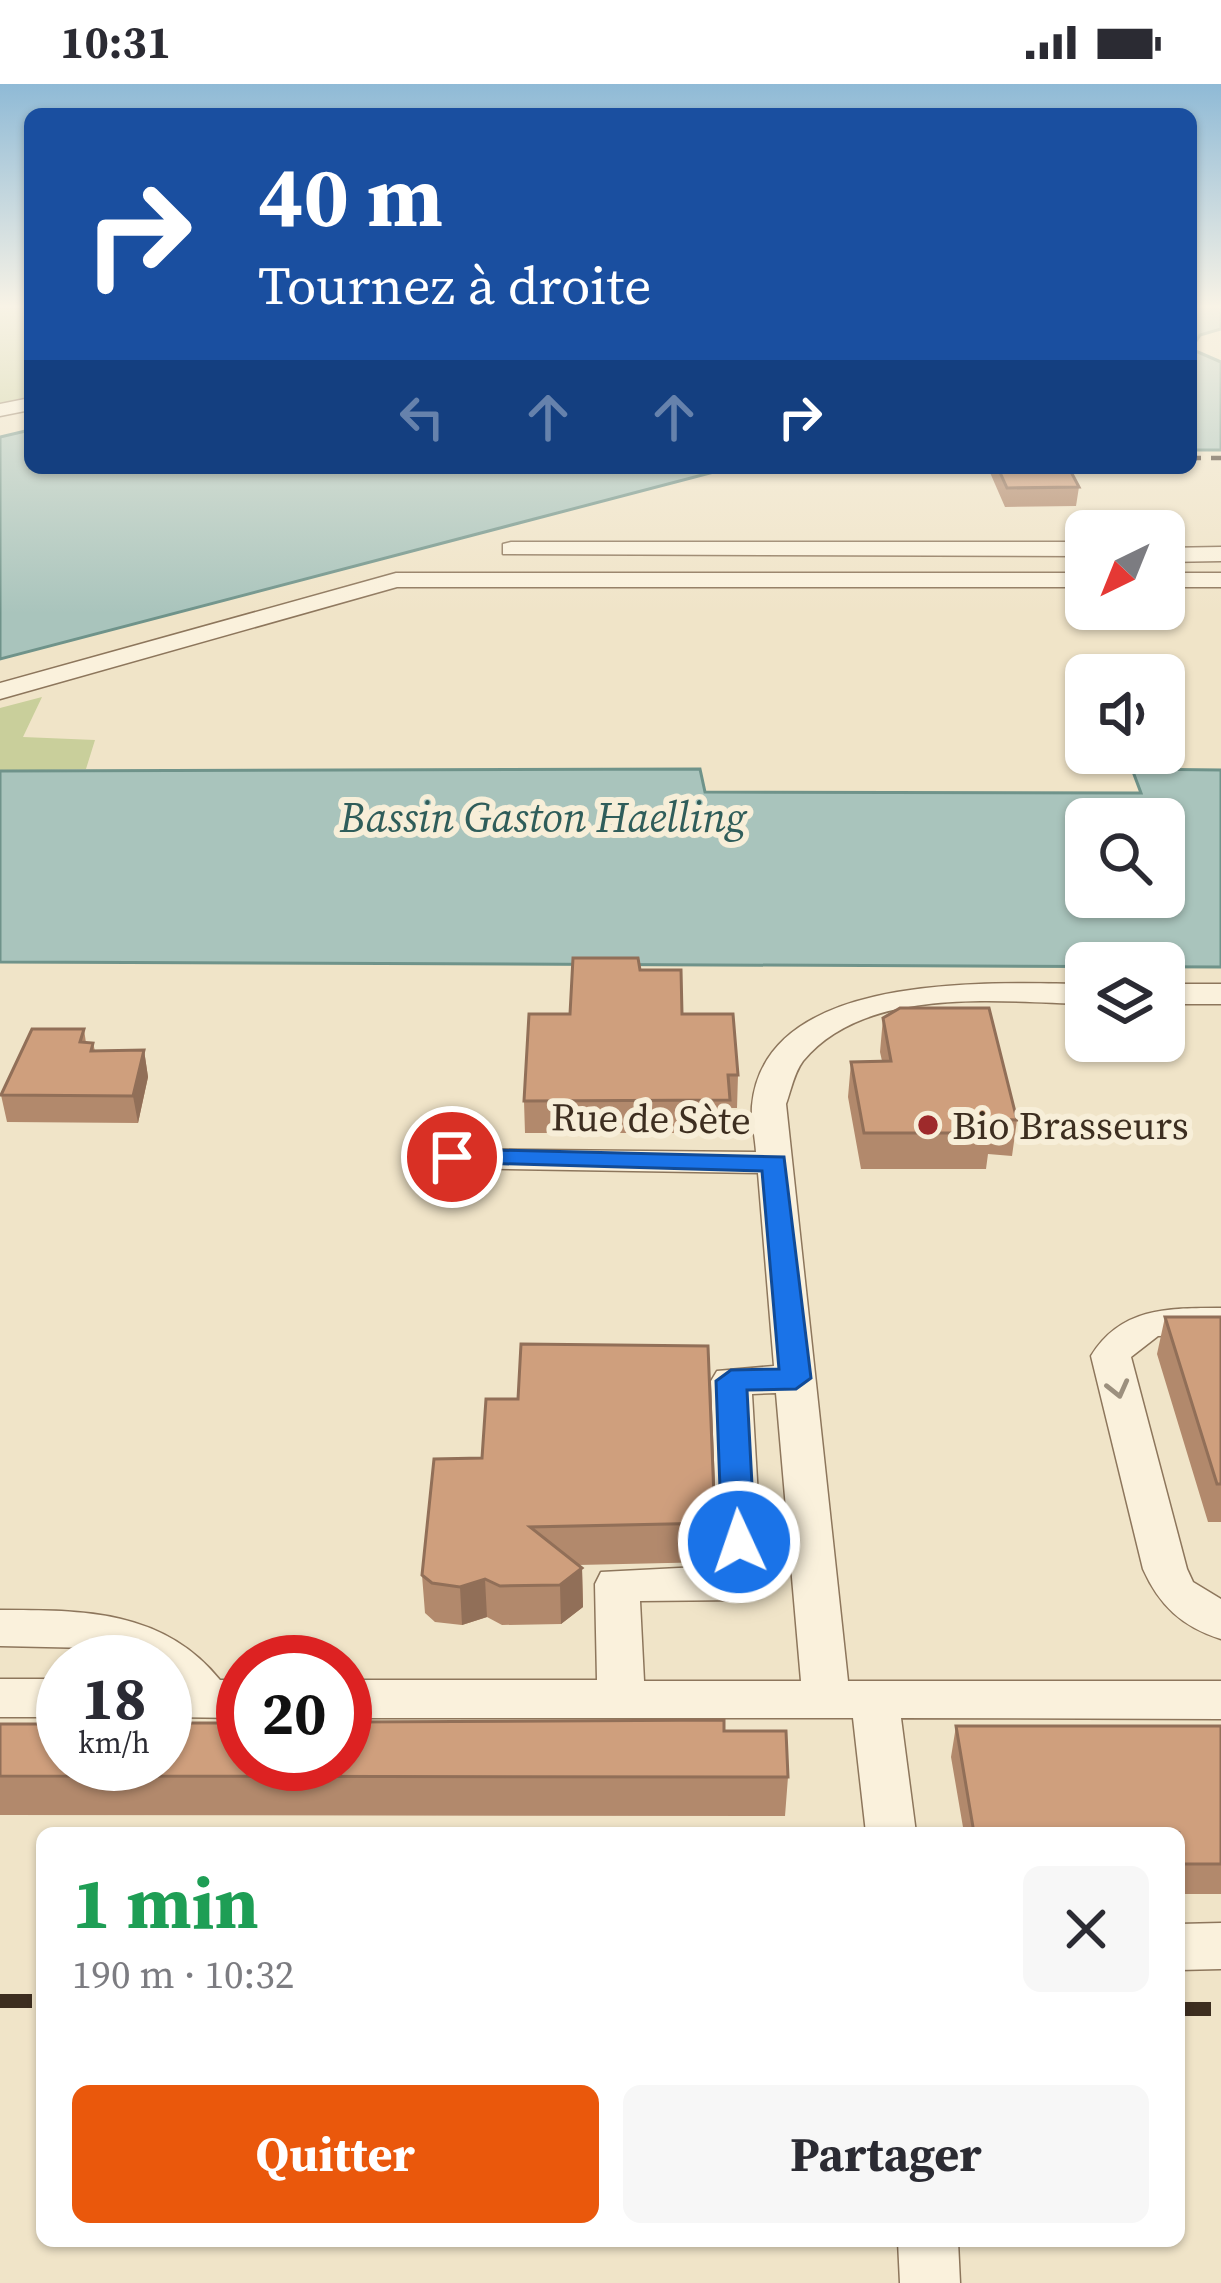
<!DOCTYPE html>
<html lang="fr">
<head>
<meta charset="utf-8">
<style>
	body { margin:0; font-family:"Source Serif 4",serif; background:#f7f7f7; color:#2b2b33; height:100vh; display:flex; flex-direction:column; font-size:45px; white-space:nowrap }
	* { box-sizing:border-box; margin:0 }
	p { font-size:39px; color:#7c7c81 }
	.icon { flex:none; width:66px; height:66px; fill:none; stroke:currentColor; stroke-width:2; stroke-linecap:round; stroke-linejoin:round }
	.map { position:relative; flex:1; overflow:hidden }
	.details { position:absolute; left:36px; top:1743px; width:1149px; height:420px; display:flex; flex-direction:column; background:#fff; border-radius:18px; box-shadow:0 3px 9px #0004 }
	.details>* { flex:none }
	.guide { position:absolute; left:24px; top:24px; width:1173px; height:366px; border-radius:18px; box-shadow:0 3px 9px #0004; background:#1a4fa0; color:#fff; overflow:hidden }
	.needle { width:78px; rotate:223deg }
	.buttons { position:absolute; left:1065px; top:426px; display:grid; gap:24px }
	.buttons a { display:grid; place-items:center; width:120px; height:120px; border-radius:18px; background:#fff; box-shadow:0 3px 9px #0004; font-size:60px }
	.speed { position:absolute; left:36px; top:1551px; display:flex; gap:24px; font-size:60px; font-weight:700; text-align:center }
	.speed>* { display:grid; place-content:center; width:156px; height:156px; border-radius:50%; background:#fff; box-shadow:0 3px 9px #0004; line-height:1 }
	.speed small { font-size:30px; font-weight:400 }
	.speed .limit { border:18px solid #d22; background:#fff; color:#111 }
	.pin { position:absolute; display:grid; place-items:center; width:102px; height:102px; color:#fff; margin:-51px; border:6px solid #fff; border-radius:50%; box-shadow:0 3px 12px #0007 }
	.me { position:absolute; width:132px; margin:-66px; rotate:357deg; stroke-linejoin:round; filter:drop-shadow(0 0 9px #0008) }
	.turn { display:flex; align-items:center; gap:42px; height:252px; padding:0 36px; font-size:54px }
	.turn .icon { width:156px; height:156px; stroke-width:2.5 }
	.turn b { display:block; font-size:84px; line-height:102px }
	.lanes { display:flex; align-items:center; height:114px; padding:0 36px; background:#0003; justify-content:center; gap:60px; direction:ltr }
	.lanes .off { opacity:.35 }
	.round { display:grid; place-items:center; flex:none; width:126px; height:126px; border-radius:18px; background:#f7f7f7 }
	.summary { display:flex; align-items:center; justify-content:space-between; height:204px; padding:0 36px }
	h1 { font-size:72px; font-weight:700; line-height:90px; color:#1e9e55 }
	.button { display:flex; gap:24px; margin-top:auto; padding:24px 36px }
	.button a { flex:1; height:138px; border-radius:18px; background:#ea580c; color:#fff; font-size:48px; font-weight:700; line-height:138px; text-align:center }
	.button a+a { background:#f7f7f7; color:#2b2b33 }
	.status { display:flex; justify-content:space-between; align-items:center; height:84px; padding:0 60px; background:#fff; direction:ltr }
	.status svg { height:33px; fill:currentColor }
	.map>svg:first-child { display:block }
</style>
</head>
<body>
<div class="status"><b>10:31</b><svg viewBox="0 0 49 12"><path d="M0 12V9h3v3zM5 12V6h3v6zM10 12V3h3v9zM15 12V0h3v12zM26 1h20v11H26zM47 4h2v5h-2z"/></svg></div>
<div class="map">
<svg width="1221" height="2199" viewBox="0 0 1221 2199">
	<rect width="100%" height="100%" fill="#f0e4c8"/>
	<!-- green -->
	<path fill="#c9cf9b" d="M0,222H30V324L0,330Z
		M42,613L23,653L95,656L86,685L0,687V624Z"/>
	<!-- water -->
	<path fill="#a9c4bc" stroke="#6f938a" stroke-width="3" fill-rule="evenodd" d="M1191,222H1221V245L1200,251L1191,265L1221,278V366H1191Z
		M30,346V384H729L0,575V353Z
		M700,685L705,708L1141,709L1132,685L1221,686V883L0,878V687ZM1086,735H1164V813H1086Z"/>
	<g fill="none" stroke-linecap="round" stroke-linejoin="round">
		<defs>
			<path id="minor" d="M30,314V326L0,332V320Z
				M511,458H1086V472L503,470V460Z
				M1221,463V477L1164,478V464Z
				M396,489H1086V503H397L0,615V599Z
				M1164,489H1221V503H1164Z
				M1086,900V920C999,918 866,901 803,977C794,989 791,1006 786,1020L848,1597H1221V1635L901,1634L916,1749H866L853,1634H345V1596H597L595,1500L601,1488L718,1482L711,1297L717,1287L774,1282L758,1089L452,1084L439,1081L434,1073L439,1065L756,1068C755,1053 751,1036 752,1022C764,886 991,899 1086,900ZM776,1309L801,1597H644L640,1517L741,1516L757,1511L763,1499L752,1310Z
				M1164,900H1221V920H1164Z
				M1221,1224V1250L1158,1252L1131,1273L1187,1485L1193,1498L1221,1515V1555C1182,1543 1159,1521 1143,1485L1091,1272C1121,1223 1169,1224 1221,1224Z
				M0,1526C83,1526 164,1526 220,1596H243V1634L165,1633V1578H143L92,1564L0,1562Z
				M0,1595H63V1633H0Z
				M1221,1839V1885L1179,1886V1840Z
				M898,2157H958L960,2199H900Z"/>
		</defs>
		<!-- minor casing -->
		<use href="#minor" stroke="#8d765c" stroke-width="3"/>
		<!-- minor -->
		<use href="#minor" fill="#faf1dc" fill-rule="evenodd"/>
		<!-- rail-far1 -->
		<path stroke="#3d2e20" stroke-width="4.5" stroke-dasharray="10 10" stroke-linecap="butt" d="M1191,374H1221"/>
		<!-- rail -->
		<path stroke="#3d2e20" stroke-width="14" stroke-dasharray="32 32" stroke-linecap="butt" d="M0,1917H42
			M1179,1925H1221"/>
	</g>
	<!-- wall -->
	<path fill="#b2896c" d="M988,384H1069L1079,403L1076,422L1005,423Z
		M640,886L738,991L737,1024H729L728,1049H525L524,1017Z
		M883,934L1017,1036L1012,1072L988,1070L986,1085H861L848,1013L851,978L882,977L880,968Z
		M84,945L86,959H93L95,967L144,966L148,993L138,1039L7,1038L1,1011Z
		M1165,1233H1221V1438H1208L1157,1270Z
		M518,1315L715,1439L713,1478L578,1481L582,1484L583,1523L561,1540L502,1541L487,1533L462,1541L435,1538L425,1529L422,1491L482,1374Z
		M0,1640L724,1647L788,1693L785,1732L0,1731Z
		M956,1642H1221V1810H1179V1749H964L951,1673Z"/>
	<!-- shaded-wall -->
	<path fill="#916f58" d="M144,966L148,993L138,1039L133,1012Z
		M582,1484L583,1523L561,1540L560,1501Z
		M485,1495L487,1533L462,1541L460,1503Z"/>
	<!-- building -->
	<path fill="#cf9f7d" stroke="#916f58" stroke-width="3" d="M998,384H1069L1079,403L1007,404Z
		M573,874H638L640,886H681L682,930H733L738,991H728L730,1016L524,1017L529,930H570Z
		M900,924H989L1017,1036L987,1035L990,1049H864L851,978L891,977L883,934Z
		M32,945H84L80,958L93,959L91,967L144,966L133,1012L1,1011Z
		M1165,1233H1221V1400H1217Z
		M521,1260L708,1262L715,1439L530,1443L582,1484L560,1501L500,1502L485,1495L460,1503L432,1499L422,1491L434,1375L482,1374L486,1315H518Z
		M724,1636V1647H786L788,1693L0,1692V1640H63V1680H165V1639H243V1680H345V1638Z
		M956,1642H1221V1780H1179V1749H974Z"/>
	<!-- one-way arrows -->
	<defs><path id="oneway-chevron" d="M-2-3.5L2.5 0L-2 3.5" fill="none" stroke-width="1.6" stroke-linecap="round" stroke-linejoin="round" transform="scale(3)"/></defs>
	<use stroke="#9c907e" href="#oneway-chevron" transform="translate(1118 1305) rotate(76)"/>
	<!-- sky -->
	<linearGradient id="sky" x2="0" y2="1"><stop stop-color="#8fbad6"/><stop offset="0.42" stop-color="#f8f3e6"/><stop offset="1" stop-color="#f8f3e6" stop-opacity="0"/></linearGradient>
	<rect width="1221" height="530" fill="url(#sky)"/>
	<!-- route -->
	<path fill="#1a73e8" stroke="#114b97" stroke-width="3" d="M452,1065L784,1073L811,1294L796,1305L747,1306L755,1458L750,1467H727L722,1458L716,1297L731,1286L779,1285L762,1087L443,1078V1067Z"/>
	<!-- markers -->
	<circle fill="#9e2a2b" stroke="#f7eed8" stroke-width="4.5" cx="928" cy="1041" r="12"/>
	<g text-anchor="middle" stroke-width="12" stroke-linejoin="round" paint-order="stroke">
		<!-- street labels -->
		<g font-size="39" fill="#3d2e20" stroke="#f7eed8">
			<text transform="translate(651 1034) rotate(1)" y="14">Rue de Sète</text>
		</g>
		<!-- poi labels -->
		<g font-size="39" fill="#3d2e20" stroke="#f7eed8" text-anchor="start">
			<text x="952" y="1055">Bio Brasseurs</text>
		</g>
		<!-- water labels -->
		<g font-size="42" font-style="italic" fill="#2f5d5a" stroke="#f7eed8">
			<text x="543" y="748">Bassin Gaston Haelling</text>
		</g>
	</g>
</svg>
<div class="buttons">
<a><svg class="needle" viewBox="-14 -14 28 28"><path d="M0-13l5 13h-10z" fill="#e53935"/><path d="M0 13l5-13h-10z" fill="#7c7c81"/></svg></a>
<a><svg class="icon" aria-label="sound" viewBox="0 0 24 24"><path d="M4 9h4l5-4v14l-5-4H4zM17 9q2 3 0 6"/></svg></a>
<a><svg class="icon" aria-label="search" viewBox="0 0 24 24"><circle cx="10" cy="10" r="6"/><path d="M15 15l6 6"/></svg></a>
<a><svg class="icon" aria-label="layers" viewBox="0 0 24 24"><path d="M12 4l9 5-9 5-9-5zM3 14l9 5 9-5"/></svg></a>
</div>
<div class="speed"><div>18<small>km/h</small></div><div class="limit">20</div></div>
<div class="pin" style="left:452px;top:1073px;background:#d93025"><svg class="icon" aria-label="arrive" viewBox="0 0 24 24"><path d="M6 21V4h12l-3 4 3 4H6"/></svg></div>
<svg class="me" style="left:739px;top:1458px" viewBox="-20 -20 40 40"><circle r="17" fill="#1a73e8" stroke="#fff" stroke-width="3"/><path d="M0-11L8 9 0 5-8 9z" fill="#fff"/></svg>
<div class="guide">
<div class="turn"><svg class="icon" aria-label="right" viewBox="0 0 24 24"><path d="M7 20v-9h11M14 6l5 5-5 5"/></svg><div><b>40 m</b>Tournez à droite</div></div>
<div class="lanes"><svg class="icon off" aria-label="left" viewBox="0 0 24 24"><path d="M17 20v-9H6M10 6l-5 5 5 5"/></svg><svg class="icon off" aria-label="ahead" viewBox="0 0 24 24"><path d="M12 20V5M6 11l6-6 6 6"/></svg><svg class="icon off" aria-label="ahead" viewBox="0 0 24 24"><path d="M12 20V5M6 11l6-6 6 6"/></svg><svg class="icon" aria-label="right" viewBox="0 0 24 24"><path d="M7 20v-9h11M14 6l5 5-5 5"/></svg></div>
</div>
<section class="details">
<div class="summary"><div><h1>1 min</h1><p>190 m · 10:32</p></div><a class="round"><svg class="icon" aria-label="close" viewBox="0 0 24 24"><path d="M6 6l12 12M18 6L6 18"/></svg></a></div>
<div class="button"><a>Quitter</a><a>Partager</a></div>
</section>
</div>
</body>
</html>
